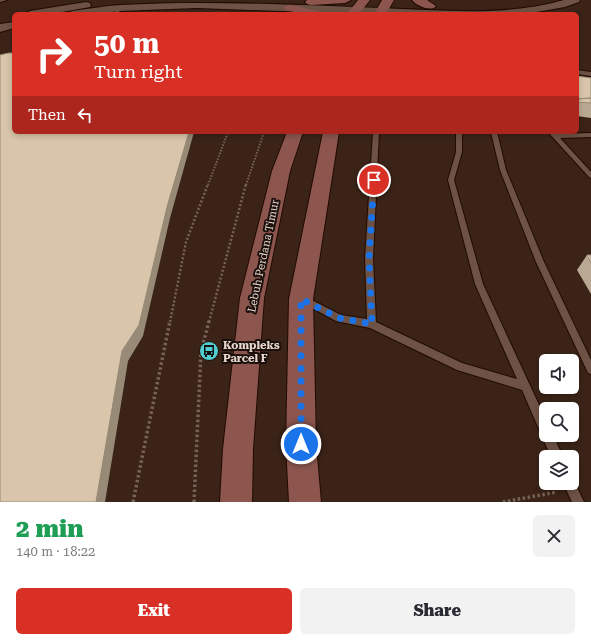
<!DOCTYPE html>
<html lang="en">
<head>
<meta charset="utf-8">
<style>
	body { margin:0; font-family:"Roboto Serif",serif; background:#f2f2f3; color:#2b2b33; height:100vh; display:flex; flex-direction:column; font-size:15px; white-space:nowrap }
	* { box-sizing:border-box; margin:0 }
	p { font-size:13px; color:#7c7c81 }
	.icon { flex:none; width:22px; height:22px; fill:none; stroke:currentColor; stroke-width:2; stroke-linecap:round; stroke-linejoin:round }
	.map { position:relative; height:502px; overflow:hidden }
	.panel { display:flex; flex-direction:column; background:#fff; flex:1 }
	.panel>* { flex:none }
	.banner { position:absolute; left:12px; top:12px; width:567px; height:122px; border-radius:6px; box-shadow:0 2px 6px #0003; background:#d93025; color:#fff; overflow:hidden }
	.fabs { position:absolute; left:539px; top:354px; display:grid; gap:8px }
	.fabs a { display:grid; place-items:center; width:40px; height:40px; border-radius:6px; background:#fff; box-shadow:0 2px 6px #0003; font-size:20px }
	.pin { position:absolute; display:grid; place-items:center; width:34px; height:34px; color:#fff; margin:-17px; border:2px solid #fff; border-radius:50%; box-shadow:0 1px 4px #0007 }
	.me { position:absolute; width:44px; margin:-22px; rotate:0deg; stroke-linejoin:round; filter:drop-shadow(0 0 3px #0008) }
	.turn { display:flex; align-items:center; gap:14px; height:84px; padding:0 16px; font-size:18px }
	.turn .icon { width:52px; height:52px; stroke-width:2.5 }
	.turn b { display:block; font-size:28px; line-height:34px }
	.then { display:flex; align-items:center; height:38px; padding:0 16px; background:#0003; gap:8px; font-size:15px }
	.round { display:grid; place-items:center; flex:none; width:42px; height:42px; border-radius:6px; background:#f2f2f3 }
	.overview { display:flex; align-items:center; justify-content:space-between; height:68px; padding:0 16px }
	h1 { font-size:24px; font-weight:800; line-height:30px; color:#1e9e55 }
	.primary-button { display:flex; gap:8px; margin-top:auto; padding:8px 16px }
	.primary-button a { flex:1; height:46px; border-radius:6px; background:#d93025; color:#fff; font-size:16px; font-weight:800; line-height:46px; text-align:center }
	.primary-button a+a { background:#f2f2f3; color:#2b2b33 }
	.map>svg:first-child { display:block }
</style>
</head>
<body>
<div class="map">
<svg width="591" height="502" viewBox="0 0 591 502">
	<rect width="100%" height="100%" fill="#3b2317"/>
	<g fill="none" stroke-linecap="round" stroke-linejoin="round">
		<defs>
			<path id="service" d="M0,0H7L0,2Z
				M118,7L121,8L118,14H114Z
				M577,70L591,72V76L577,74Z
				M373,132H379L373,259L376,322L462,363L517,379L475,284L448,180L456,152V132H462V152L454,180L483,284L546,420V435H553L563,457H551L522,390L457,370L370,328L336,321L301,302L300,300L301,298L304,296L341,315L367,319L365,259Z
				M491,132H497L506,170L544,262L591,360V374L588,373L536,262L500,170Z
				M548,132H554L556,134L591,133V137L560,138L591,172V178L589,177Z
				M572,478L573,479L584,502H572L563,483H572Z"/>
			<path id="tertiary" d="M564,0H580L579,2L565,7L525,14H363L197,8L119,11L98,14H66L72,11C88,9 104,6 120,5C207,0 294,5 380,8C439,10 507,17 564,0Z
				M86,2L90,3L91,5L90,7L51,14H24L30,11Z
				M14,22V28L0,32V24Z"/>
			<path id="secondary" d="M307,0H351L345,3L311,5L307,4L305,2Z
				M358,0H370L359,14H347Z
				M382,0H394L386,14H374Z
				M412,0H427L436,6L434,8C427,10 417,6 412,0Z
				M290,5L322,12L324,14H302L286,10L284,8L286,6Z
				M287,132H303L290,171L264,298L253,449L252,502H220L223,449L240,298L272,171Z
				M323,132H339L313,299L316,445L321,502H289L286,445L289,299Z"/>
		</defs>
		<!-- service casing -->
		<use href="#service" stroke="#210b02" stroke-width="2"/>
		<!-- tertiary casing -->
		<use href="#tertiary" stroke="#210b02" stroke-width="2"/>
		<!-- secondary casing -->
		<use href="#secondary" stroke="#210b02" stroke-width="2"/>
		<!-- path-far2 -->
		<path stroke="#776257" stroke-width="2" stroke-dasharray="1.5 1.5" stroke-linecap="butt" d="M208,185L228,132
			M246,185L264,132"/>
		<!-- path-far1 -->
		<path stroke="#776257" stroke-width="2.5" stroke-dasharray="2 2" stroke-linecap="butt" d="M170,322L186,242L208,184
			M209,322L246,184"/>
		<!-- path -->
		<path stroke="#776257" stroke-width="3.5" stroke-dasharray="2.5 2.5" stroke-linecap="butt" d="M133,502L170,321
			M194,502L201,352L209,321
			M503,502L557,492"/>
		<!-- service -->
		<use href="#service" fill="#6e5245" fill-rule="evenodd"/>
		<!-- tertiary -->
		<use href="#tertiary" fill="#6e5245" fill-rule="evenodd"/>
		<!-- secondary -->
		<use href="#secondary" fill="#8c564f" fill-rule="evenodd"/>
	</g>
	<!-- wall -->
	<path fill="#baa992" d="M577,76L591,78V118L577,116Z
		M587,255H591V294L577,270Z"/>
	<!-- shaded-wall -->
	<path fill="#978a77" d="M189,132H194L170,218L143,336L128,361L105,502H96L122,351L167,207Z"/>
	<!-- building -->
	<path fill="#d8c5aa" stroke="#978a77" d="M9,53H14V132H189L167,207L139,325L122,351L96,502H0V55Z
		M577,76L591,78V98L577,99Z
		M591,98V103L577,102V99Z
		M587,255H591V263Z"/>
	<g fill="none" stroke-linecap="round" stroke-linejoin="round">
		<!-- route -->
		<path stroke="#1a73e8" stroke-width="7" stroke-dasharray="0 12.6" d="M301,444V299L339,318L372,324L369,259L374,180"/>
	</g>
	<!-- icons -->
	<defs>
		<symbol id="bus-disc" viewBox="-11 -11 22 22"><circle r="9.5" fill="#52cdcd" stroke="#1a0f0a"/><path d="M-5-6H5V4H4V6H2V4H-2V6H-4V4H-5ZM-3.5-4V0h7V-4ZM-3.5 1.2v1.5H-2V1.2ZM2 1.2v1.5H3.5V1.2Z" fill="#111"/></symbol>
	</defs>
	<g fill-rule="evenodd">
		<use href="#bus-disc" x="198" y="340" width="22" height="22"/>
	</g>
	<g text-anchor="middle" stroke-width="4" stroke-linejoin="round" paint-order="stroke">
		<!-- street labels -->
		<g font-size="11" fill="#e7d7cf" stroke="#1a0f0a">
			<text transform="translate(263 256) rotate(-78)" y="4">Lebuh Perdana Timur</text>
		</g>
		<!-- poi labels -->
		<g font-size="11" font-weight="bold" fill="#e7d7cf" stroke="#1a0f0a" text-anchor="start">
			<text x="223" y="349">Kompleks<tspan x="223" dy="13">Parcel F</tspan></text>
		</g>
	</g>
</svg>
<div class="fabs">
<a><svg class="icon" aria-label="sound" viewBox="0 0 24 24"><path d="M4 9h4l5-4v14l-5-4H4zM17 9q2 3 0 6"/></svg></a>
<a><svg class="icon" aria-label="search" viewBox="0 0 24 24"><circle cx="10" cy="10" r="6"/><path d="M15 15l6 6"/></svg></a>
<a><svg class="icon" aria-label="layers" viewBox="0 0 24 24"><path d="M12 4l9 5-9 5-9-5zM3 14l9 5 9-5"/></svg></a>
</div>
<div class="pin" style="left:374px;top:180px;background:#d93025"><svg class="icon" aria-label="arrive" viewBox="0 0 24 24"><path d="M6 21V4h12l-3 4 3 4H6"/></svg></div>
<svg class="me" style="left:301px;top:444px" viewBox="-20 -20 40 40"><circle r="17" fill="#1a73e8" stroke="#fff" stroke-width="3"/><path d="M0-11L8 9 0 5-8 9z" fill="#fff"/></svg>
<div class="banner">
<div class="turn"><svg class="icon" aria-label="right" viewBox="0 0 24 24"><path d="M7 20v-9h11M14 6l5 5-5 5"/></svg><div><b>50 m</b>Turn right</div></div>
<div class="then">Then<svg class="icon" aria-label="left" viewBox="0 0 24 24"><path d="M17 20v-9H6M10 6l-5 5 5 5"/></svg></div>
</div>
</div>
<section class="panel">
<div class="overview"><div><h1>2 min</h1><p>140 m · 18:22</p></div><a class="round"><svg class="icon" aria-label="close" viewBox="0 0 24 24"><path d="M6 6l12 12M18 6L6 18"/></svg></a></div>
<div class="primary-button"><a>Exit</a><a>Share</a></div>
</section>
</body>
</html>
